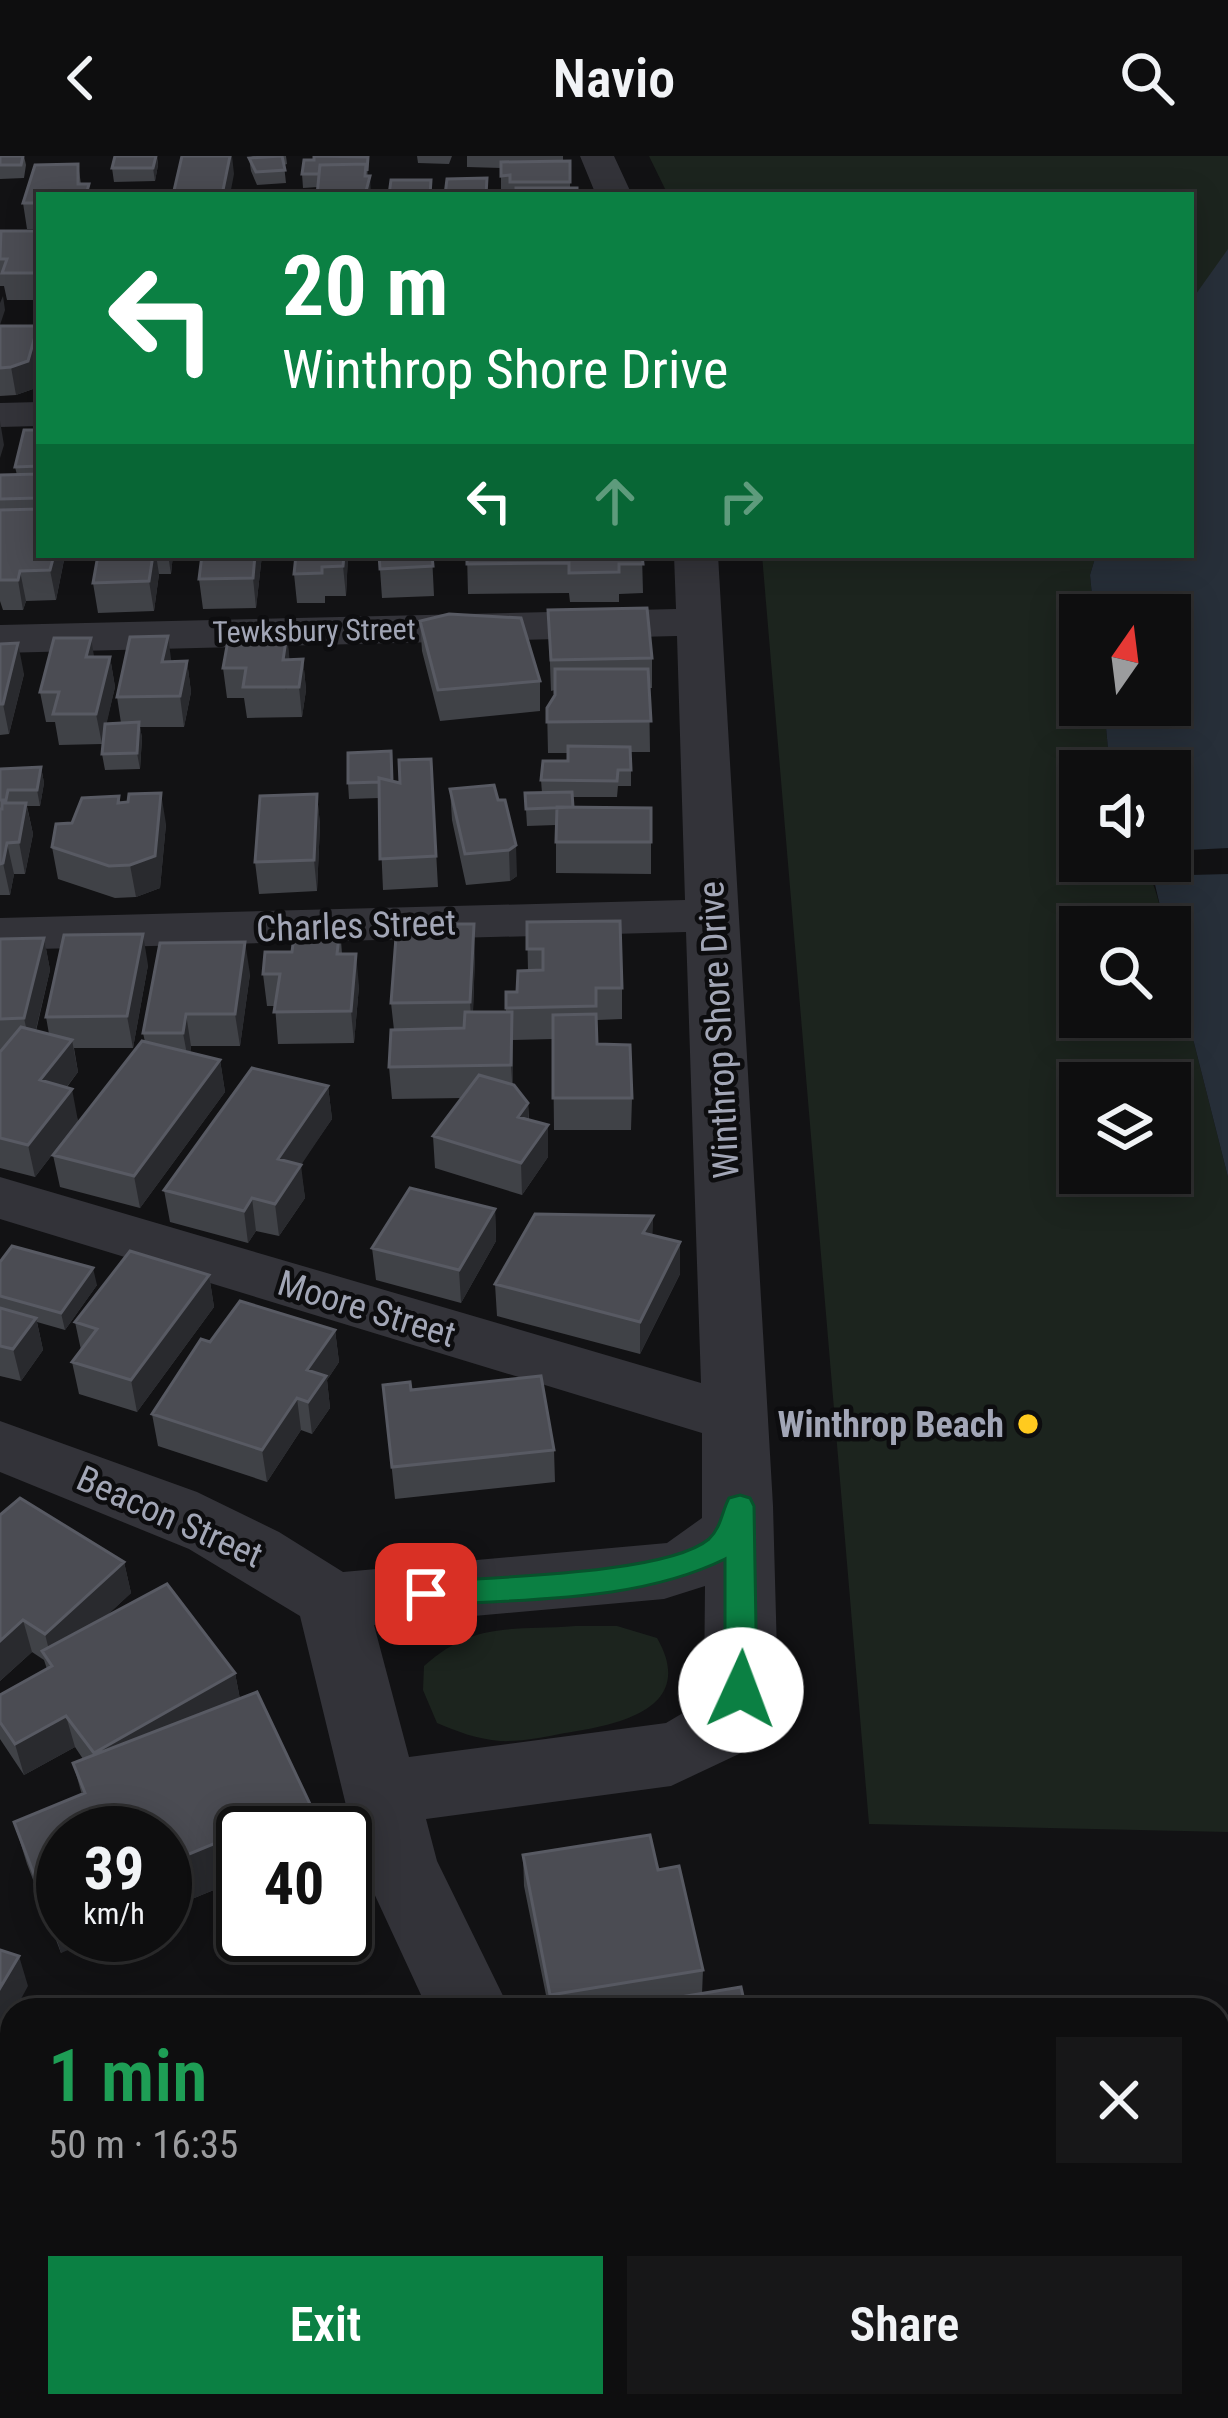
<!DOCTYPE html>
<html lang="en">
<head>
<meta charset="utf-8">
<style>
	body { margin:0; font-family:"Roboto Condensed",sans-serif; background:#171718; color:#f1f3f6; height:100vh; display:flex; flex-direction:column; font-size:45px; white-space:nowrap }
	* { box-sizing:border-box; margin:0 }
	p { font-size:39px; color:#9b9c9e }
	.icon { flex:none; width:66px; height:66px; fill:none; stroke:currentColor; stroke-width:2; stroke-linecap:round; stroke-linejoin:round }
	.map { position:relative; flex:1; overflow:hidden }
	.drawer { position:absolute; left:0px; top:1842px; width:1230px; height:420px; display:flex; flex-direction:column; background:#0e0e0f; border-radius:36px 36px 0 0; box-shadow:0 6px 30px #0003,0 0 0 3px #2e2e2f }
	.drawer>* { flex:none }
	.hud { position:absolute; left:36px; top:36px; width:1158px; height:366px; border-radius:0px; box-shadow:0 6px 30px #0003,0 0 0 3px #2e2e2f; background:#0b8043; color:#fff; overflow:hidden }
	.needle { width:78px; rotate:14deg }
	.controls { position:absolute; left:1059px; top:438px; display:grid; gap:24px }
	.controls a { display:grid; place-items:center; width:132px; height:132px; border-radius:0px; background:#0e0e0f; box-shadow:0 6px 30px #0003,0 0 0 3px #2e2e2f; font-size:60px }
	.speed { position:absolute; left:36px; top:1650px; display:flex; gap:24px; font-size:60px; font-weight:700; text-align:center }
	.speed>* { display:grid; place-content:center; width:156px; height:156px; border-radius:50%; background:#0e0e0f; box-shadow:0 6px 30px #0003,0 0 0 3px #2e2e2f; line-height:1 }
	.speed small { font-size:30px; font-weight:400 }
	.speed .limit { border:6px solid #111; border-radius:18px; background:#fff; color:#111 }
	.pin { position:absolute; display:grid; place-items:center; width:102px; height:102px; color:#fff; margin:-51px; border-radius:24px; box-shadow:0 6px 18px #0006 }
	.me { position:absolute; width:132px; margin:-66px; rotate:2deg; stroke-linejoin:round; filter:drop-shadow(0 0 9px #0008) }
	.turn { display:flex; align-items:center; gap:42px; height:252px; padding:0 48px; font-size:54px }
	.turn .icon { width:156px; height:156px; stroke-width:2.5 }
	.turn b { display:block; font-size:84px; line-height:102px }
	.lanes { display:flex; align-items:center; height:114px; padding:0 48px; background:#0003; justify-content:center; gap:60px; direction:ltr }
	.lanes .off { opacity:.35 }
	.round { display:grid; place-items:center; flex:none; width:126px; height:126px; border-radius:0px; background:#171718 }
	.summary { display:flex; align-items:center; justify-content:space-between; height:204px; padding:0 48px }
	h1 { font-size:72px; font-weight:600; line-height:90px; color:#1e9e55 }
	.cta { display:flex; gap:24px; margin-top:auto; padding:24px 48px }
	.cta a { flex:1; height:138px; border-radius:0px; background:#0b8043; color:#fff; font-size:48px; font-weight:600; line-height:138px; text-align:center }
	.cta a+a { background:#171718; color:#f1f3f6 }
	header { display:flex; justify-content:space-between; align-items:center; height:156px; padding:0 48px; background:#0e0e0f; font-size:54px; font-weight:600 }
	.map>svg:first-child { display:block }
</style>
</head>
<body>
<header><svg class="icon" aria-label="back" viewBox="0 0 24 24"><path d="M15 5l-7 7 7 7"/></svg>Navio<svg class="icon" aria-label="search" viewBox="0 0 24 24"><circle cx="10" cy="10" r="6"/><path d="M15 15l6 6"/></svg></header>
<div class="map">
<svg width="1228" height="2262" viewBox="0 0 1228 2262">
	<rect width="100%" height="100%" fill="#121214"/>
	<!-- green -->
	<path fill="#1c241e" fill-rule="evenodd" d="M649,0H1228V238L1191,239V39H668Z
		M762,399H1096L1090,419L1094,459H1080V549H1104L1110,615H1080V705C1149,705 1149,703 1165,771H1080V861H1170V792L1228,1021V1676L869,1668ZM1080,927H1170V1017H1080Z
		M575,1470H617L657,1482C698,1553 617,1569 565,1577C545,1581 521,1586 500,1585C477,1583 458,1576 437,1567L423,1534L424,1510C474,1465 511,1475 575,1470Z"/>
	<!-- water -->
	<path fill="#272f39" d="M1228,93V692L1170,695V615H1110L1104,549H1170V459H1094L1090,419L1096,399H1191V145Z
		M1228,718V1021L1170,792V771H1165L1153,720Z"/>
	<g fill="none" stroke-linecap="round" stroke-linejoin="round">
		<!-- minor -->
		<path fill="#333339" fill-rule="evenodd" d="M580,0H614L632,39H596Z
			M39,246V270L0,271V247Z
			M674,399H718L773,1350L778,1535L756,1580L741,1597L671,1630L426,1663L437,1705L510,1854H428L360,1707L300,1460L189,1393L0,1316V1265L197,1336L279,1376L343,1416L667,1387L702,1362V1277L0,1063V1021L701,1227L686,776L0,794V762L685,744L677,480L0,497V469L676,453ZM705,1430L704,1535L688,1554L666,1567L409,1601L374,1469L664,1443Z
			M0,2066L12,2071V2159L0,2154Z
			M297,2250H413L418,2262H302Z
			M582,2250H674L675,2262H583Z"/>
	</g>
	<!-- wall -->
	<path fill="#404247" d="M0,0H24L26,9L24,22L0,23Z
		M115,0H157L158,9L155,25L114,26L112,12Z
		M253,0H286L287,8L284,9L286,27L257,29L251,15L249,2Z
		M417,0H452L449,8L418,7Z
		M467,0H563V5H570V32L577,39H510V33H501V12L467,11Z
		M368,1L318,31L303,32L302,18Z
		M78,8L81,28L39,39V73H27L23,47Z
		M39,75V144H7L4,130H0V79Z
		M0,170L33,233L16,239L0,240Z
		M39,274V399H65L56,444L26,445L23,454H3L0,445V319H17L15,311Z
		M98,399H173L171,418H159L154,455L98,457L93,427Z
		M262,399L256,452L203,453L199,423Z
		M348,399L346,440H325V447H297L294,418Z
		M379,399H432L434,440L382,442Z
		M467,399H642L643,437L619,438V446H570L569,437L468,438Z
		M548,454L652,502V532H649L650,596H631V630H618L617,641H572L573,651L651,652V718L556,717V669L527,670L525,637H542L541,624L568,605V597H548L547,552L555,539V534L551,535Z
		M420,465L540,525V555L440,565L422,495Z
		M287,478L289,504L303,503L306,534L302,561L247,562L244,542H227L223,512Z
		M0,488L24,518L9,578L0,579Z
		M94,501H110L115,531L106,568L121,567L117,541L171,506L187,505L191,536L184,571H140L142,582L140,613L105,614L102,598L104,579L102,588L59,589L55,566H46L40,536Z
		M431,603L438,731L383,734L379,642L349,643L348,627L393,625L400,627Z
		M41,611L44,627L40,650H27L33,678L25,718H14L10,739H0V613Z
		M494,629L517,720L510,725L466,729L452,664L450,633Z
		M317,638L320,669L317,735L259,738L255,706Z
		M119,640L120,647L166,668L160,732L136,741L115,742L58,723L52,691L72,667Z
		M527,766L622,832V863L597,864V888L632,942L631,974H554L553,883L513,884V929L528,947L529,963L548,969V1001L522,1039L435,1012L433,980L462,942L392,943L389,911L394,874L391,847L475,799L473,856H506V836H517L528,815Z
		M340,771L342,798L359,830L354,887L278,888L275,850H267L263,818L292,796Z
		M44,782L50,814L36,875L49,878L46,861L148,809L133,892H74L78,916L67,931L78,965L35,1021L0,1012V783Z
		M250,818L240,890H191L190,897L220,904L225,936L140,1052L60,1031L53,999L145,886L143,877Z
		M328,930L332,963L300,1009L305,1042L279,1080L256,1075L248,1087L170,1066L164,1034Z
		M495,1053L496,1085L461,1147L376,1124L372,1092Z
		M653,1060L652,1079L680,1118L640,1198L497,1160L495,1128Z
		M0,1106L97,1129L65,1174L37,1166L43,1194L21,1225L0,1220Z
		M209,1119L214,1151L137,1256L79,1238L72,1206L81,1194L75,1166Z
		M335,1174L339,1206L327,1224L330,1252L312,1278L301,1274L267,1326L158,1290L152,1258L210,1186Z
		M383,1229L554,1294L555,1326L395,1343Z
		M0,1359L124,1406L131,1437L106,1460L235,1517L240,1543L243,1722L165,1754V1677L61,1797L27,1708L14,1666L82,1639L73,1607L83,1603L75,1591L24,1619L0,1583V1539L47,1513L44,1504L32,1496L0,1525Z
		M523,1699L658,1714L703,1814L702,1838L746,1854H549L524,1730Z
		M12,1944V2025L0,2021V1965Z
		M695,2250H826L828,2262H697Z"/>
	<!-- shaded-wall -->
	<path fill="#292a2e" d="M156,0L158,9L155,25L153,12Z
		M230,0H232L234,18L230,39H222Z
		M368,1V28L370,20L371,39H364Z
		M3,140L5,154L0,169V147Z
		M38,170L39,211L33,233L16,239L11,211Z
		M0,265L4,289L0,302Z
		M54,399H65L56,444L50,414Z
		M153,399H156L159,418L154,455L149,425Z
		M168,399H173L171,418Z
		M255,399H262L256,452L253,422Z
		M344,399H348L346,440L343,410Z
		M20,415L26,445L23,454L18,424Z
		M287,478L290,508L286,534L283,504Z
		M168,480L172,510L162,506Z
		M91,482L96,512L86,501Z
		M18,487L24,518L9,578L3,548Z
		M110,501L115,531L102,588L96,558Z
		M303,503L306,534L302,561L299,531Z
		M187,505L191,536L184,571L180,540Z
		M139,566L142,582L140,613L137,597Z
		M41,611L44,627L40,650L37,634Z
		M161,637L166,668L160,732L136,741L130,709Z
		M317,638L320,669L317,735L314,704Z
		M26,647L33,678L25,718L19,686Z
		M7,687L14,718L10,739L3,707Z
		M516,689L517,720L510,725L509,694Z
		M474,768L475,799L472,878L470,846Z
		M143,778L148,809L133,892L127,860Z
		M44,782L50,814L31,894L24,862Z
		M245,786L250,818L240,890L235,858Z
		M356,798L359,830L354,887L351,855Z
		M512,856L513,888V941L511,909Z
		M186,858L191,890L189,909L183,877Z
		M72,884L78,916L47,956L40,924Z
		M220,904L225,936L140,1052L134,1020Z
		M328,930L332,963L283,1036L278,1003Z
		M72,933L78,965L35,1021L28,989Z
		M528,947L529,979L518,961Z
		M548,969V1001L522,1039L521,1007Z
		M301,1009L305,1042L279,1080L275,1048Z
		M252,1042L256,1075L248,1087L244,1055Z
		M495,1053L496,1085L461,1147L459,1114Z
		M653,1060L652,1092L643,1077Z
		M680,1086V1118L640,1198V1166Z
		M93,1112L97,1129L65,1174L61,1157Z
		M209,1119L214,1151L137,1256L131,1224Z
		M36,1162L43,1194L21,1225L13,1193Z
		M335,1174L339,1206L327,1224L330,1252L312,1278L308,1246L307,1214Z
		M297,1242L301,1274L267,1326L262,1294Z
		M124,1406L131,1437L53,1510L45,1478Z
		M23,1464L32,1496L0,1525V1485Z
		M235,1517L241,1549L102,1628L94,1597Z
		M66,1560L75,1591L24,1619L15,1588Z
		M310,1648L315,1677H243V1722L165,1754V1708Z
		M63,1749V1779H104L61,1797L48,1755Z
		M19,1800L28,1830L15,1854H12V1859L0,1880V1832Z"/>
	<!-- building -->
	<path fill="#4b4c53" stroke="#585a63" stroke-width="3" d="M0,0H23L21,9H0Z
		M115,0H156L153,12H112Z
		M182,0H230L222,39H173Z
		M281,0H282L285,14L256,16L249,2Z
		M314,0L368,1L367,15L366,8L320,9L319,18H302L304,4H314Z
		M570,5V26H510V19L501,20V6Z
		M78,8V28H89L86,39H39V47H23L35,9Z
		M366,8L365,20H370L365,39H317L320,9Z
		M487,22L486,39H445L447,23Z
		M391,24H431L430,39H389Z
		M516,32H577V39H516Z
		M248,35H287V39H247Z
		M1,75H39V110L36,117H2L7,103H0Z
		M0,170H38L28,205L11,211L0,212Z
		M24,274H39V310L15,311Z
		M39,318L38,342L0,343V319Z
		M39,353V399H54L50,414L20,415L18,424H0V354Z
		M98,399H153L149,425L93,427Z
		M202,399H255L253,422L199,423Z
		M296,399H344L343,410L322,411V417L294,418Z
		M379,399H432L433,410L380,413Z
		M467,399H642L643,408H619V416L569,417V407L467,408Z
		M647,452L652,502L551,504L548,454Z
		M449,458L521,462L540,525L438,534L420,465Z
		M287,478L283,504L303,503L299,531H243L246,512H223L229,479Z
		M168,480L162,506L187,505L180,540L117,541L130,481Z
		M54,482H91L86,501H110L96,558H53L59,536H40Z
		M18,487L3,548H0V488Z
		M555,513H648L651,565L547,566V552L555,539Z
		M139,566L137,597L102,598L105,568Z
		M568,590L630,591L631,614H618L617,625L541,624L543,605H568Z
		M391,595L392,625L379,622V626L348,627V597Z
		M431,603L436,700L380,703L379,622L400,627L399,604Z
		M41,611L37,634H8L6,644H0V613Z
		M494,629L498,644H505L516,689L509,694L465,698L450,633Z
		M572,636L573,651L526,653L525,637Z
		M161,637L155,700L130,709L109,710L52,691L56,668L72,667L82,642L119,640L118,647L128,646L129,638Z
		M317,638L314,704L255,706L260,640Z
		M2,647H26L19,686L7,687L3,707L0,708V653H2Z
		M557,651L651,652V686H556Z
		M620,765L622,832H596V850L506,852V836H517L518,815L543,814V793H527V766Z
		M397,768H474L470,846L391,847Z
		M340,771L337,798H356L351,855L274,856L280,818H263L265,796H292L295,772Z
		M143,778L127,860L46,861L64,779Z
		M44,782L24,862L0,863V783Z
		M245,786L235,858H186L183,877H143L160,787Z
		M465,856H512L511,909L389,911L391,874L464,872Z
		M596,858L597,888L630,889L632,942H553V859Z
		M21,871L72,884L40,924L72,933L28,989L0,982V896Z
		M142,885L220,904L134,1020L53,999Z
		M252,912L328,930L278,1003L301,1009L275,1048L252,1042L244,1055L164,1034Z
		M479,919L514,929L528,947L518,961L548,969L521,1007L433,980Z
		M410,1032L495,1053L459,1114L372,1092Z
		M535,1058L653,1060L643,1077L680,1086L640,1166L495,1128Z
		M12,1090L93,1112L61,1157L0,1140V1106Z
		M130,1095L209,1119L131,1224L72,1206L97,1173L75,1166Z
		M240,1145L335,1174L307,1214L326,1220L308,1246L297,1242L262,1294L152,1258L201,1183L210,1186Z
		M0,1152L36,1162L13,1193L0,1190Z
		M541,1220L554,1294L392,1311L383,1229L410,1226L411,1234Z
		M20,1342L124,1406L45,1478L23,1464L0,1485V1359Z
		M167,1428L235,1517L94,1597L66,1560L15,1588L0,1566V1539L52,1510L42,1495Z
		M257,1536L310,1648L165,1708V1677H63V1749L48,1755L14,1666L85,1637L73,1607Z
		M650,1679L658,1714L679,1710L703,1814L550,1839L523,1699Z
		M0,1794L19,1800L0,1832Z
		M741,1831L746,1854H602Z
		M12,1944V2001L0,1996V1965Z
		M0,2224L12,2226V2250L65,2251L62,2262H0Z
		M701,2250H826L828,2262H703Z"/>
	<!-- route -->
	<path fill="#0b8043" stroke="#07532c" stroke-width="3" d="M740,1339L750,1342L754,1350L757,1534L752,1544L741,1548L730,1544L725,1534V1403C635,1447 524,1442 426,1450L415,1447L410,1438L415,1429L426,1426C486,1421 666,1419 709,1383C721,1372 722,1355 729,1342Z"/>
	<!-- markers -->
	<circle fill="#ffca1f" stroke="#0d0d0f" stroke-width="4.5" cx="1028" cy="1268" r="12"/>
	<g text-anchor="middle" stroke-width="9" stroke-linejoin="round" paint-order="stroke">
		<!-- far-street labels -->
		<g font-size="30" fill="#a2a6b6" stroke="#0d0d0f">
			<text transform="translate(314 475) rotate(-1)" y="10">Tewksbury Street</text>
		</g>
		<!-- street labels -->
		<g font-size="36" fill="#a2a6b6" stroke="#0d0d0f">
			<text transform="translate(356 769) rotate(-2)" y="13">Charles Street</text>
			<text transform="translate(718 874) rotate(-93)" y="13">Winthrop Shore Drive</text>
			<text transform="translate(367 1152) rotate(17)" y="13">Moore Street</text>
			<text transform="translate(170 1360) rotate(24)" y="13">Beacon Street</text>
		</g>
		<!-- poi labels -->
		<g font-size="36" font-weight="bold" fill="#a2a6b6" stroke="#0d0d0f" text-anchor="end">
			<text x="1004" y="1281">Winthrop Beach</text>
		</g>
	</g>
</svg>
<div class="controls">
<a><svg class="needle" viewBox="-14 -14 28 28"><path d="M0-13l5 13h-10z" fill="#e53935"/><path d="M0 13l5-13h-10z" fill="#9b9c9e"/></svg></a>
<a><svg class="icon" aria-label="sound" viewBox="0 0 24 24"><path d="M4 9h4l5-4v14l-5-4H4zM17 9q2 3 0 6"/></svg></a>
<a><svg class="icon" aria-label="search" viewBox="0 0 24 24"><circle cx="10" cy="10" r="6"/><path d="M15 15l6 6"/></svg></a>
<a><svg class="icon" aria-label="layers" viewBox="0 0 24 24"><path d="M12 4l9 5-9 5-9-5zM3 14l9 5 9-5"/></svg></a>
</div>
<div class="speed"><div>39<small>km/h</small></div><div class="limit">40</div></div>
<div class="pin" style="left:426px;top:1438px;background:#d93025"><svg class="icon" aria-label="arrive" viewBox="0 0 24 24"><path d="M6 21V4h12l-3 4 3 4H6"/></svg></div>
<svg class="me" style="left:741px;top:1534px" viewBox="-20 -20 40 40"><circle r="19" fill="#fff"/><path d="M0-13L10 11 0 6-10 11z" fill="#0b8043"/></svg>
<div class="hud">
<div class="turn"><svg class="icon" aria-label="left" viewBox="0 0 24 24"><path d="M17 20v-9H6M10 6l-5 5 5 5"/></svg><div><b>20 m</b>Winthrop Shore Drive</div></div>
<div class="lanes"><svg class="icon" aria-label="left" viewBox="0 0 24 24"><path d="M17 20v-9H6M10 6l-5 5 5 5"/></svg><svg class="icon off" aria-label="ahead" viewBox="0 0 24 24"><path d="M12 20V5M6 11l6-6 6 6"/></svg><svg class="icon off" aria-label="right" viewBox="0 0 24 24"><path d="M7 20v-9h11M14 6l5 5-5 5"/></svg></div>
</div>
<section class="drawer">
<div class="summary"><div><h1>1 min</h1><p>50 m · 16:35</p></div><a class="round"><svg class="icon" aria-label="close" viewBox="0 0 24 24"><path d="M6 6l12 12M18 6L6 18"/></svg></a></div>
<div class="cta"><a>Exit</a><a>Share</a></div>
</section>
</div>
</body>
</html>
